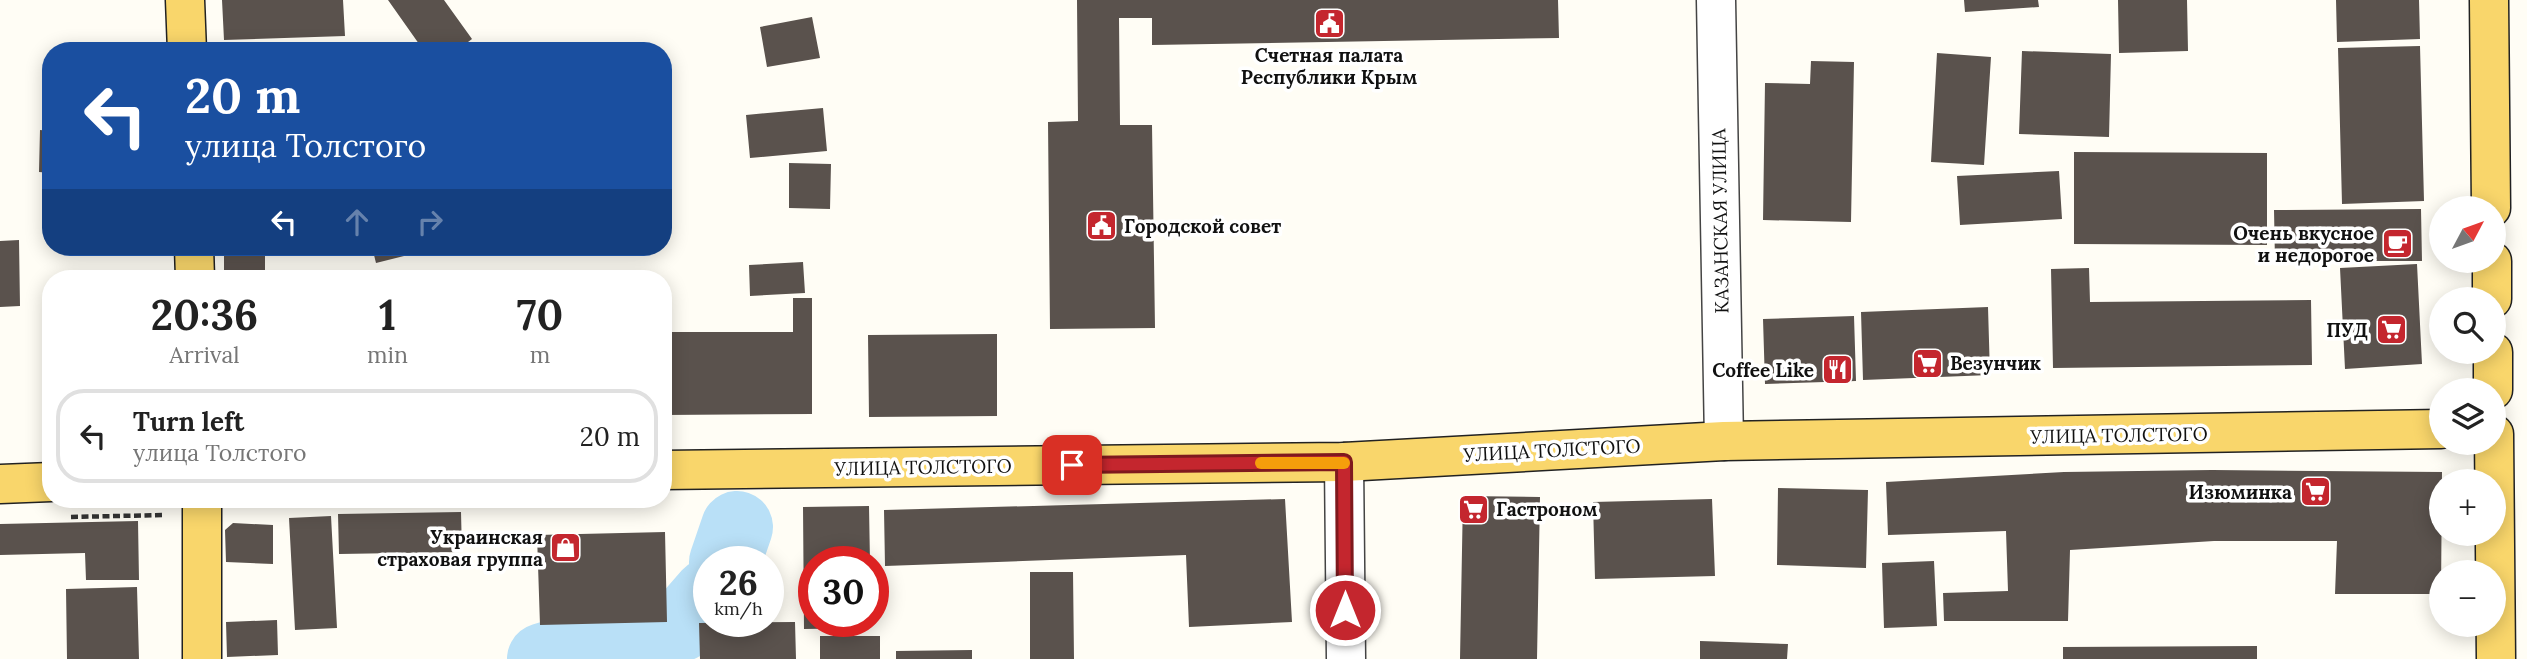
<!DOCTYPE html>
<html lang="en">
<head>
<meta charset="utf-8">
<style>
	body { margin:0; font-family:Lora,serif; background:#f2f2f2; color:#222; height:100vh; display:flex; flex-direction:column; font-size:26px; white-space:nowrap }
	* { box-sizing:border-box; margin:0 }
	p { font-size:23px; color:#767676 }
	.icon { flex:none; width:38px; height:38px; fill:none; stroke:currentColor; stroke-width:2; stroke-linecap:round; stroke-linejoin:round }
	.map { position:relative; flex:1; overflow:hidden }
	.drawer { position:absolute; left:42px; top:270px; width:630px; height:238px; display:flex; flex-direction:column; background:#fff; border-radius:28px; box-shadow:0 4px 18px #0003 }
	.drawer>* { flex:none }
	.banner { position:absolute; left:42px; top:42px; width:630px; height:214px; border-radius:28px; box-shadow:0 4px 18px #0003; background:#1a4fa0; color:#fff; overflow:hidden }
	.needle { width:46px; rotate:49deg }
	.buttons { position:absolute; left:2429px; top:196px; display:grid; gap:14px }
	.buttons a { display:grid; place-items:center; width:77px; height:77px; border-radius:50%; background:#fff; box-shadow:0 4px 18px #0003; font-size:35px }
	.speed { position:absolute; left:693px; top:546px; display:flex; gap:14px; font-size:35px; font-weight:700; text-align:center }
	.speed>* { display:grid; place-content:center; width:91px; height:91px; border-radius:50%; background:#fff; box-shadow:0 4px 18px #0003; line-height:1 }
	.speed small { font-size:18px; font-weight:400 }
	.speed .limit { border:10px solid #d22; background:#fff; color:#111 }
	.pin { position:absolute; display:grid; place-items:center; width:60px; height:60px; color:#fff; margin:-30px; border-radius:14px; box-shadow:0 4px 10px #0006 }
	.me { position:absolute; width:77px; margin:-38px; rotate:0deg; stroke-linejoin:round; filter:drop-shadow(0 0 5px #0008) }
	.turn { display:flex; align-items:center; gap:24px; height:147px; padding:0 28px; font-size:32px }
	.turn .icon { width:91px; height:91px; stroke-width:2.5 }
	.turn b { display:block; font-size:49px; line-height:60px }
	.lanes { display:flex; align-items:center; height:66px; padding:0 28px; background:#0003; justify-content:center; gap:35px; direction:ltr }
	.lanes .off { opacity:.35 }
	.eta { display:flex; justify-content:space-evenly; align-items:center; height:119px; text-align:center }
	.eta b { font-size:42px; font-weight:700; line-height:49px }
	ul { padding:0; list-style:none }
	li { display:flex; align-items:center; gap:21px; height:94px; margin:0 14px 10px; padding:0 14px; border:4px solid #e0e0e0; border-radius:28px }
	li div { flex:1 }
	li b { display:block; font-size:26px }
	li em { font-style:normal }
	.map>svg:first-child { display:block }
</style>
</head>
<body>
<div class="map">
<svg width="2527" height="659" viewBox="0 0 2527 659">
	<rect width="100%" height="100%" fill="#fffdf5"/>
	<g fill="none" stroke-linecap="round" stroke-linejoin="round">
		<!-- river -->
		<path stroke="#b9e0f7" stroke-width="72" d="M725,562L737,527
			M543,659L593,644L658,636L682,625L709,594"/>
	</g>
	<!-- building -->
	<path fill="#5a524d" d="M222,0H343L345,36L224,40Z
		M388,0H444L472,39L456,51H424Z
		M1077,0H1558L1559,38L1152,45V18H1119L1120,125H1152L1155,328L1050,329L1048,122L1078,121Z
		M1964,0H2038L2039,7L1965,12Z
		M2118,0H2187L2188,51L2119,53Z
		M2336,0H2419L2420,39L2337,42Z
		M812,17L820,58L767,67L760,27Z
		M2420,46L2424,201L2342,204L2338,48Z
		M2022,51L2111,54L2109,137L2019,134Z
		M1937,53L1991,57L1984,165L1931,162Z
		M1811,61L1854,62L1851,222L1763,220L1765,83L1810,84Z
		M823,108L827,151L750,158L746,115Z
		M40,130L51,131V173L39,172Z
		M2074,152L2267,153V245L2074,244Z
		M789,163L831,164L830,209L789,208Z
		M2059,171L2062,219L1960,225L1957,176Z
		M2421,209L2422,261H2275L2274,210Z
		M19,240L20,306L0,307V241Z
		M224,247H265V278H224Z
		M372,247H436V248L376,263Z
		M803,262L805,293L750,296L749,265Z
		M2417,264L2422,364L2345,369L2340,268Z
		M2089,268L2090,302L2311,300L2312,365L2053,368L2051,269Z
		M793,298H812V414L663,415V332H793Z
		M1988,307L1990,375L1863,380L1861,312Z
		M1854,316L1856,381L1765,384L1763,319Z
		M997,334V416L869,417L868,335Z
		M2212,470L2442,472L2441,594H2335L2337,541H2214L2070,550L2068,621H1944L1943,593L2008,591L2006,531L1888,535L1886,482L2064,472Z
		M1778,488L1868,490L1866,568L1777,565Z
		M1463,496L1540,497L1537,659H1460Z
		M1285,499L1292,622L1189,627L1186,555L885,566L884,510Z
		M1712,499L1715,576L1595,579L1593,502Z
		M869,506L870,562H814V621H871V628L804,629L803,507Z
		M461,512L462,552L339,554L338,514Z
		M331,516L337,628L295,630L289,518Z
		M138,521L139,580H86L85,553L0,555V524Z
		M233,523L273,525V564L226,562L225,530Z
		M665,532L667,622L540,625L537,535Z
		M1934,561L1937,626L1884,628L1882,563Z
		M1030,572H1073L1074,659H1030Z
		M137,587L139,659H67L66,589Z
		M277,620L278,655L227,657L226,622Z
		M795,622L796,659H700L699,623Z
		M820,636H880V659H820Z
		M1700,641L1788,644L1787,659H1700Z
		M2257,646V659H2063V647Z
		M972,650V659H896V651Z"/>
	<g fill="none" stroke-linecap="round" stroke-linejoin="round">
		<defs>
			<path id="minor" d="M1716,0L1724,441
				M1344,462L1346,659"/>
			<path id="major" d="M185,0L187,51
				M2489,0L2491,208
				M194,247L195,278
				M2492,261V299
				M2493,352V390
				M2494,434L2496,659
				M663,470L1344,462L1724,441L2441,429
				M0,484L51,482
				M202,659V499"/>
		</defs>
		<!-- minor casing -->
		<use href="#minor" stroke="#444" stroke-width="41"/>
		<!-- major casing -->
		<use href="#major" stroke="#222" stroke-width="41"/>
		<!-- path -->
		<path stroke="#333" stroke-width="4.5" stroke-dasharray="7 3.5" stroke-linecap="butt" d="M71,517L164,515"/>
		<!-- minor -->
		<use href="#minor" stroke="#fff" stroke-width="38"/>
		<!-- major -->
		<use href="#major" stroke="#f9d66b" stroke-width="38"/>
	</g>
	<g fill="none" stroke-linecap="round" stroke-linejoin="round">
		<defs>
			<path id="route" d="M1072,465L1344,462L1345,610"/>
		</defs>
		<!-- route casing -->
		<use href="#route" stroke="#7f191e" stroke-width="18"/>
		<!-- route -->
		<use href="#route" stroke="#c4262e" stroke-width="12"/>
		<!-- slow -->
		<path stroke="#f59e0b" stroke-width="12" d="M1261,463H1344"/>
	</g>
	<!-- icons -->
	<defs>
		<symbol id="civic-square" viewBox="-11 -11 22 22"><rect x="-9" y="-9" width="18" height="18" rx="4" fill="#c4262e" stroke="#fff"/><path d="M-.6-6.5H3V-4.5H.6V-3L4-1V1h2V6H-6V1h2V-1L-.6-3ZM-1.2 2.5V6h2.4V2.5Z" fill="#fff"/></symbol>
		<symbol id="cafe-square" viewBox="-11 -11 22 22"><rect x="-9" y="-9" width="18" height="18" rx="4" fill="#c4262e" stroke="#fff"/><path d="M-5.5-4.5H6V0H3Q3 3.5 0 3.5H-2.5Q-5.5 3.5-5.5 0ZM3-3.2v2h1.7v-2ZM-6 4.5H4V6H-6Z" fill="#fff"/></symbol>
		<symbol id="supermarket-square" viewBox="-11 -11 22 22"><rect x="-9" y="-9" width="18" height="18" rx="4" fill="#c4262e" stroke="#fff"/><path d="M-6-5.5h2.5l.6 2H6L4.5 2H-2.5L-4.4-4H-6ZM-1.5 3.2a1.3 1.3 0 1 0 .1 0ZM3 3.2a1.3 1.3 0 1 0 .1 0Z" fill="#fff"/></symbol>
		<symbol id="restaurant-square" viewBox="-11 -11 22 22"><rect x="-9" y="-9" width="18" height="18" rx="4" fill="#c4262e" stroke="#fff"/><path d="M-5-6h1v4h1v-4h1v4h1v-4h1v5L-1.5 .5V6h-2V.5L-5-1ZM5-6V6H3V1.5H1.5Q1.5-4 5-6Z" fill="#fff"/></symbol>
		<symbol id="shop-square" viewBox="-11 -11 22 22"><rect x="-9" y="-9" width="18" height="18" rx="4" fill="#c4262e" stroke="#fff"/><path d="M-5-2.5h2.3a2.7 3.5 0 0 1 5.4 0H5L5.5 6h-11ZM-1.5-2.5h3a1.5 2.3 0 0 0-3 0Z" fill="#fff"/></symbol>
	</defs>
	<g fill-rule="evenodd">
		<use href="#civic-square" x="1312" y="6" width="35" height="35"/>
		<use href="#civic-square" x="1084" y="208" width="35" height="35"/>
		<use href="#cafe-square" x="2380" y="226" width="35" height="35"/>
		<use href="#supermarket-square" x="2374" y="312" width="35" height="35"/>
		<use href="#supermarket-square" x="1910" y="346" width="35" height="35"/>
		<use href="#restaurant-square" x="1820" y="352" width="35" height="35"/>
		<use href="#supermarket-square" x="2298" y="474" width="35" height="35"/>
		<use href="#supermarket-square" x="1456" y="492" width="35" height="35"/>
		<use href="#shop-square" x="548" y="530" width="35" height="35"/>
	</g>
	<g text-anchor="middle" stroke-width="7" stroke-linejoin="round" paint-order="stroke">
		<!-- poi labels -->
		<g font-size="19" font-weight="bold" fill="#111" stroke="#fff" text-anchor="end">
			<text x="1329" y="62" text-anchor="middle">Счетная палата<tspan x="1329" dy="22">Республики Крым</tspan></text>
			<text x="1124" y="233" text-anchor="start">Городской совет</text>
			<text x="2374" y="240">Очень вкусное<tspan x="2374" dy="22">и недорогое</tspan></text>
			<text x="2368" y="337">ПУД</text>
			<text x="1950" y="370" text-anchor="start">Везунчик</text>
			<text x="1814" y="377">Coffee Like</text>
			<text x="2292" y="499">Изюминка</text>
			<text x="1496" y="516" text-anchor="start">Гастроном</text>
			<text x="543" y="544">Украинская<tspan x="543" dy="22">страховая группа</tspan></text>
		</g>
		<!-- street labels -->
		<g font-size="19" fill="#111" stroke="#fff">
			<text transform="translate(1720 221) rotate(-91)" y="7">КАЗАНСКАЯ УЛИЦА</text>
			<text transform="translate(2119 435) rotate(-1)" y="7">УЛИЦА ТОЛСТОГО</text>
			<text transform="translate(1552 450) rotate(-3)" y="7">УЛИЦА ТОЛСТОГО</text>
			<text transform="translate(923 467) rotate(-1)" y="7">УЛИЦА ТОЛСТОГО</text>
		</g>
	</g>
</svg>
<div class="buttons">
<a><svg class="needle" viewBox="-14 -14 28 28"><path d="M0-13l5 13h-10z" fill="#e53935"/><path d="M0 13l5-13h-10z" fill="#767676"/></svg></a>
<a><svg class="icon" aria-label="search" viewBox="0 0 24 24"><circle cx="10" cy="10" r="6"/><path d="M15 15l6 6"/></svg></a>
<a><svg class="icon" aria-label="layers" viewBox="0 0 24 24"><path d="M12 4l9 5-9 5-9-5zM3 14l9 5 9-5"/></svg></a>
<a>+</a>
<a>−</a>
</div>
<div class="speed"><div>26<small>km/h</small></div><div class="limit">30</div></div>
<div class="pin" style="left:1072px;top:465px;background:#d93025"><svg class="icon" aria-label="arrive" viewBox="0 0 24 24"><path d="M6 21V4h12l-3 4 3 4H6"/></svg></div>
<svg class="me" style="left:1345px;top:610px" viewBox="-20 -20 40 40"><circle r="17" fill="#c4262e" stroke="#fff" stroke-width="3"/><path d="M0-11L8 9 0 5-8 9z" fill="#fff"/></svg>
<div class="banner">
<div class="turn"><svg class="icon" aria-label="left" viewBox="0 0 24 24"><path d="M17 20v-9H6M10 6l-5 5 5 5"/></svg><div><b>20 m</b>улица Толстого</div></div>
<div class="lanes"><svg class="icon" aria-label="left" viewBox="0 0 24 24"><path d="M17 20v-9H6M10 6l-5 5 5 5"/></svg><svg class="icon off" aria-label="ahead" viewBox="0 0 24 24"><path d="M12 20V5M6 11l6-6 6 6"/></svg><svg class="icon off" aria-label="right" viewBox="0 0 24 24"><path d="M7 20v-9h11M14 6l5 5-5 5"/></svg></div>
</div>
<section class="drawer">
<div class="eta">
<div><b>20:36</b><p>Arrival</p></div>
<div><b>1</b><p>min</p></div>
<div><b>70</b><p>m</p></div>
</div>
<ul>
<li><svg class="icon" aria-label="left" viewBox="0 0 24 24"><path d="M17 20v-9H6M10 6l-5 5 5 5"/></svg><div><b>Turn left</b><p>улица Толстого</p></div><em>20 m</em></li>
</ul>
</section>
</div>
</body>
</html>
